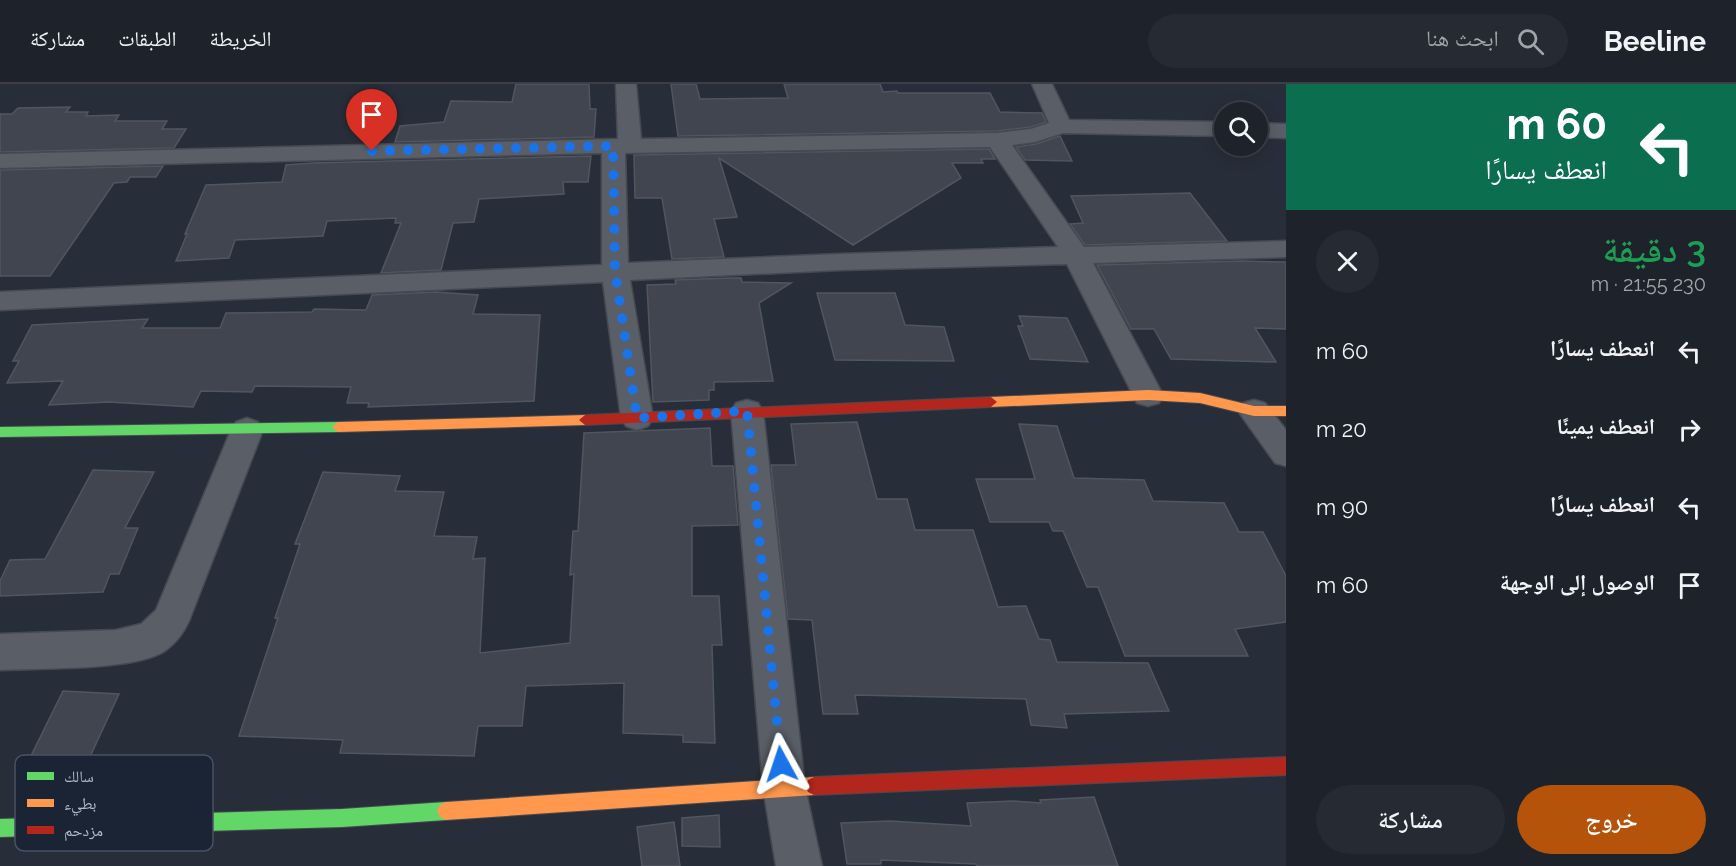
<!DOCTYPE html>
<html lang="ar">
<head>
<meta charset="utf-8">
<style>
	body { margin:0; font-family:Raleway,"Noto Naskh Arabic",sans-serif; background:#262a33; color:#f1f3f6; direction:rtl; height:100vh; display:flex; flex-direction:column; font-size:22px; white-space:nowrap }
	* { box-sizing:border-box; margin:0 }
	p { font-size:20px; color:#a1a4a9 }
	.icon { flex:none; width:33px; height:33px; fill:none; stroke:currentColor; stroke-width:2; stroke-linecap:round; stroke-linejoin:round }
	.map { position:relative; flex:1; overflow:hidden; direction:ltr }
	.details { display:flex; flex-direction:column; background:#1e222b; width:450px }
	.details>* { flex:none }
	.guide { background:#0b6e4f; color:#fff; overflow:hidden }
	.fabs { position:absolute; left:1214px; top:18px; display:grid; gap:12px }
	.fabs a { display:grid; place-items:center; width:54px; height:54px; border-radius:50%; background:#1e222b; box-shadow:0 3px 15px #0003,0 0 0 2px #3c3f47; font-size:30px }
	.pin { position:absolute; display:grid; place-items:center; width:51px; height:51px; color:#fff; margin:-62px -26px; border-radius:50% 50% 50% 0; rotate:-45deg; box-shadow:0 0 6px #0007 }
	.pin .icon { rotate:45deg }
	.me { position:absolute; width:66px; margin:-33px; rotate:355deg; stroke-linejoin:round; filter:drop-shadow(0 0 4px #0008) }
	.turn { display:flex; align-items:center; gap:21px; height:126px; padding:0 30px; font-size:27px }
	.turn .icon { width:78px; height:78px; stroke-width:2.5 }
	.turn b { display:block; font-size:42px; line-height:51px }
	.round { display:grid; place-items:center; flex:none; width:63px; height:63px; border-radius:32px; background:#262a33 }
	.headline { display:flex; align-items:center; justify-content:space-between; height:102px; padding:0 30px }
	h1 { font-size:36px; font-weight:600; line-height:45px; color:#1e9e55 }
	.primary-button { display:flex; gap:12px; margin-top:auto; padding:12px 30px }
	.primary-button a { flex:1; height:69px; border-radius:36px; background:#b45309; color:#fff; font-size:24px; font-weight:600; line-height:69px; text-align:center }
	.primary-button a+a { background:#262a33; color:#f1f3f6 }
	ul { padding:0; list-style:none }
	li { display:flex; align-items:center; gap:18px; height:78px; padding:0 30px }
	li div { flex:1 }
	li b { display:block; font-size:22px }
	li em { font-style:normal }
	header { display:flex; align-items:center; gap:36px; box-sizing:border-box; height:84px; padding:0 30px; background:#1e222b; border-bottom:2px solid #3c3f47 }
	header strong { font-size:28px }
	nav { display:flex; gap:33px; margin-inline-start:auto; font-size:21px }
	.search { width:420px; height:54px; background:#262a33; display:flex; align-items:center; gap:15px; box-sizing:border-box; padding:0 21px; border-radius:33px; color:#a1a4a9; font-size:22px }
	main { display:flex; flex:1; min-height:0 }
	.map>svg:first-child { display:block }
</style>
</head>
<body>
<header>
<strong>Beeline</strong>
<div class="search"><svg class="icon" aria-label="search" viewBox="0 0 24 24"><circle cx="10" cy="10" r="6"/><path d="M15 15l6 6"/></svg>ابحث هنا</div>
<nav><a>الخريطة</a><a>الطبقات</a><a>مشاركة</a></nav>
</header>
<main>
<section class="details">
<div class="guide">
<div class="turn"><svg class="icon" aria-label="left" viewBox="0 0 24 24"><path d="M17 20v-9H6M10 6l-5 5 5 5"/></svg><div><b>60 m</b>انعطف يسارًا</div></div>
</div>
<div class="headline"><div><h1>3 دقيقة</h1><p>230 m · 21:55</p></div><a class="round"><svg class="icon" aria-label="close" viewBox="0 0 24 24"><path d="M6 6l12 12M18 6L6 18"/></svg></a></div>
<ul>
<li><svg class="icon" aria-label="left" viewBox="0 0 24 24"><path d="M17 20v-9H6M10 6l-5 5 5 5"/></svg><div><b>انعطف يسارًا</b></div><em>60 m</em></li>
<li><svg class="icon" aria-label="right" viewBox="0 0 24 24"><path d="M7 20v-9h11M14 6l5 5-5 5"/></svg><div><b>انعطف يمينًا</b></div><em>20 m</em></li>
<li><svg class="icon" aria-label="left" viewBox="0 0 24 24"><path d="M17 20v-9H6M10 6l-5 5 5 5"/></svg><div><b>انعطف يسارًا</b></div><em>90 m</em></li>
<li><svg class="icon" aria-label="arrive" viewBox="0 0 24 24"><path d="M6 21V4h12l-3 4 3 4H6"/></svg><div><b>الوصول إلى الوجهة</b></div><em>60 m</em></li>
</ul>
<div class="primary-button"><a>خروج</a><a>مشاركة</a></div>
</section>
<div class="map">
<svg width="1286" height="782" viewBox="0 0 1286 782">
	<rect width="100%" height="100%" fill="#282e39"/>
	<!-- building -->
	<path fill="#40454f" stroke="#505661" stroke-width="1.5" d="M516,0H589L590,25H596L594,53L395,58L400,42L444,38L451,17L512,18Z
		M671,0H696L700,15L788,14L784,0H880L883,8L897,7L898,9H990L1000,28L1042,29L1046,38L1031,43L997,47L678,52Z
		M70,23L66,28H88L86,32L119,31L115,37H167L162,45H186L174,64L0,68V30H12L18,24Z
		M1060,52L1072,77L1025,76L1016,63L1036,60Z
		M989,65L995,75H981L983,79H952L961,94L853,161L719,74L737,133L714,135L724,173L672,175L662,114H635L634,71Z
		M591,72L588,98H563L564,110L479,115L474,138L453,139L441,186L381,189L401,139H395L396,134L327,137L323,152L235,156L229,174L176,177L187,150H185L206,101L282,98L286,81L312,79Z
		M163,82L156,93H130L127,98L114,99L50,192H0V86Z
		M1190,109L1227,157L1085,161L1070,140L1083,139L1071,112Z
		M1242,177L1286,178V245L1255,244L1276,278L1171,275L1154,245H1131L1097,181Z
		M730,194H741L742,198L791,199L759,219L773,297L714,298V306H709V316L653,318L647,201L676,200L675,196Z
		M436,208L478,211L473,230L540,231L534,317L368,323L369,319H347L351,303L255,302L252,308L201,307L193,323L109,318L49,321L63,297L7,299L19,277H13L32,241L148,235L142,244H220L226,229L312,228L314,225L366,226L372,211Z
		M817,209H895L905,241L944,243L954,277L835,276Z
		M1019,232L1067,234L1088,278L1030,275L1018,242H1023Z
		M857,338L877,415H907L915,446H973L998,523L1026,522L1039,555L1050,556L1057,578L1148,579L1169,627L1064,630L1067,644L1031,641L1026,615L855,611L858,630H823L812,536L788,535L771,381H796L791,340Z
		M1019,340L1057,342L1074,394L1144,396L1153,417L1224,419L1239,448H1263L1286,492V538L1235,545L1248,572H1125L1098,503H1087L1063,447H1053L1049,438H990L976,395H1035Z
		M710,344L712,382H733L738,441L692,442V512H719L722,561H712L715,659L683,658V651L623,649L624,599L526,602L522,642H478L474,672L340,669L343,656L239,652L278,534H275L300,460H295L323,388L400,392L395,407L444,408L434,452L477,453L473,475L485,474L480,569L570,559L574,490L570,491L573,447H578L584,349Z
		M93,386L154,388L125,444H138L119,490H110L103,508L0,512V497L10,476L45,475Z
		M63,607L119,610L82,690L23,688Z
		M1094,713L1118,782H977L976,780L881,776V780H847L841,739L890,737L971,742L967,719L1013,717L1041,719L1040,716Z
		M719,731L720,763L682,762V734Z
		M674,738L680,782H642L637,743Z"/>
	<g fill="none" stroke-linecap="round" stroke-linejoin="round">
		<defs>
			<path id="street" d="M616,0H636L641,55L997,49L1031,45L1049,39L1032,0H1052L1069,36L1224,38V52L1063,49L1035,58L1012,61L1084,163L1286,157V173L1093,179L1163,311L1159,319L1148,322L1137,319L1133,311L1067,180L840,186L630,196L653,334L648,342L637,346L626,342L621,334L603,198L0,226V208L602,181V69L0,84V70L618,55ZM990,63L1058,163L840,170L628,179L625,69Z
				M1257,39L1286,40V54L1257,53Z
				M747,316L758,319L763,327L805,703L822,782H776L763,703L731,327L736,319Z
				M1254,316L1265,319L1286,346V382L1275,379L1238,327L1243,319Z
				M247,334L258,338L263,346L189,537C184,548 176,559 166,566C138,587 38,584 0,586V550L116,546L141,540L156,526L231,346L236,338Z"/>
			<path id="fast" d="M338,338L344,343L338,348L0,353V343Z
				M446,718L452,721L455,727L452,733L446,736L342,743L0,753V735L342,725Z"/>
			<path id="slow" d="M1148,306L1200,309L1254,322H1286V332H1254L1200,319L1148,316L991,323L985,318L991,313Z
				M585,331L591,336L585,341L338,348L332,343L338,338Z
				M814,693L820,696L823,702L820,708L814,711L446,736L440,733L437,727L440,721L446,718Z"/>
			<path id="jam" d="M991,313L997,318L991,323L585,341L579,336L585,331Z
				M1286,673V691L814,711L808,708L805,702L808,696L814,693Z"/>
		</defs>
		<!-- street casing -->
		<use href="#street" stroke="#454a52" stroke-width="3"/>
		<!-- fast casing -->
		<use href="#fast" stroke="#454a52" stroke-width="2"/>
		<!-- slow casing -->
		<use href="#slow" stroke="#454a52" stroke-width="2"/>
		<!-- jam casing -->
		<use href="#jam" stroke="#454a52" stroke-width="2"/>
		<!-- street -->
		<use href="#street" fill="#595e67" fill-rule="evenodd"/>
		<!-- fast -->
		<use href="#fast" fill="#63d668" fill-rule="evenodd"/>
		<!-- slow -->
		<use href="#slow" fill="#ff974d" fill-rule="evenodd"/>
		<!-- jam -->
		<use href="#jam" fill="#b3261e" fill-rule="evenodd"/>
	</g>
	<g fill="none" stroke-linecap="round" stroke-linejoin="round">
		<!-- route -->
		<path stroke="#1a73e8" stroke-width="10" stroke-dasharray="0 18" d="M372,67L613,62L615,187L637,334L747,327L781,680"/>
	</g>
	<!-- legend -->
	<rect x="15" y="671" width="198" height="96" rx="9" fill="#1b2435" stroke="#485162" stroke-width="1.5"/>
	<rect x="27" y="688" width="27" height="8" fill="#63d668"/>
	<rect x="27" y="715" width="27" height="8" fill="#ff974d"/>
	<rect x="27" y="742" width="27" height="8" fill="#b3261e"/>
	<g font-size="16" fill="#b2bacb">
		<text x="64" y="698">سالك</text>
		<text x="64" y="725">بطيء</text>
		<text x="64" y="752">مزدحم</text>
	</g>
</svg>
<div class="fabs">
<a><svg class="icon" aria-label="search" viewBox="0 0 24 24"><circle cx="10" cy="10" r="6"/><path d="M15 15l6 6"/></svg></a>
</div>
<div class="pin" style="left:372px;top:67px;background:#d93025"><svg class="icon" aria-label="arrive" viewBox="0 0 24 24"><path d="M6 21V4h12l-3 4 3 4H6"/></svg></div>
<svg class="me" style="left:781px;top:680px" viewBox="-20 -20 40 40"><path d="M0-17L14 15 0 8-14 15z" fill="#1a73e8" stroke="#fff" stroke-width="4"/></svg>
</div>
</main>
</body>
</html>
